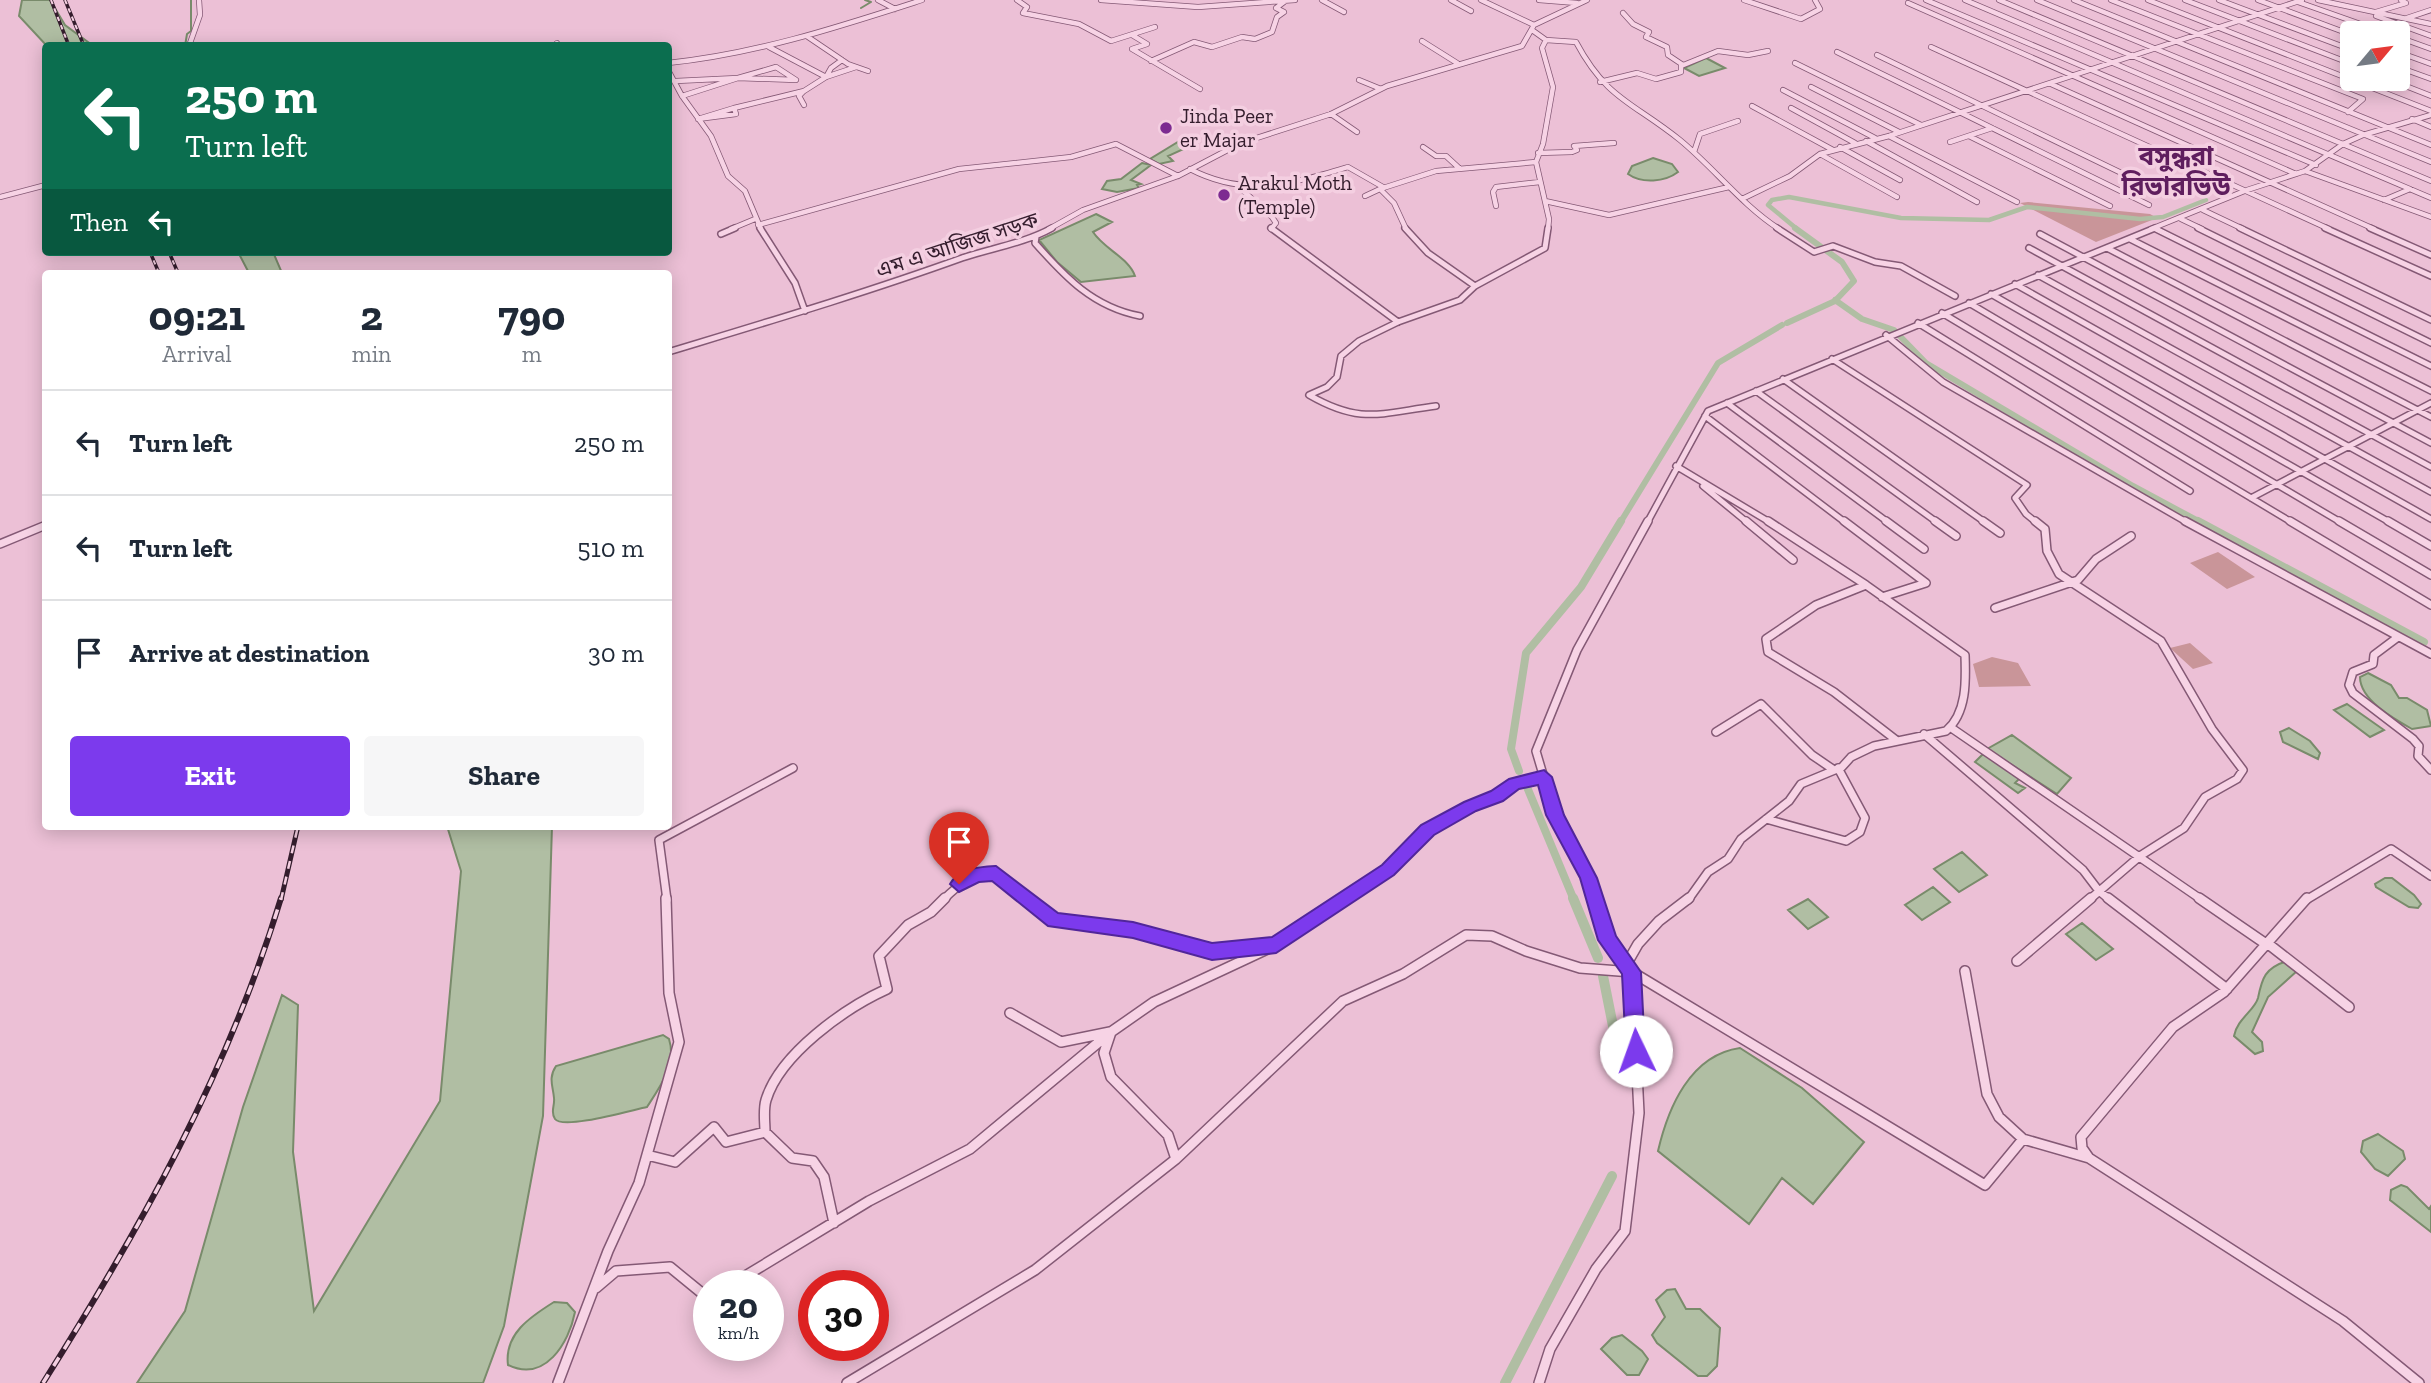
<!DOCTYPE html>
<html lang="en">
<head>
<meta charset="utf-8">
<style>
	body { margin:0; font-family:"Zilla Slab","Noto Sans Bengali",serif; background:#f6f6f7; color:#1f2937; height:100vh; display:flex; flex-direction:column; font-size:26px; white-space:nowrap }
	* { box-sizing:border-box; margin:0 }
	p { font-size:23px; color:#747a83 }
	.icon { flex:none; width:38px; height:38px; fill:none; stroke:currentColor; stroke-width:2; stroke-linecap:round; stroke-linejoin:round }
	.map { position:relative; flex:1; overflow:hidden }
	.side { position:absolute; left:42px; top:270px; width:630px; height:560px; display:flex; flex-direction:column; background:#fff; border-radius:7px; box-shadow:0 4px 18px #0003 }
	.side>* { flex:none }
	.guide { position:absolute; left:42px; top:42px; width:630px; height:214px; border-radius:7px; box-shadow:0 4px 18px #0003; background:#0b6e4f; color:#fff; overflow:hidden }
	.needle { width:46px; rotate:61deg }
	.tools { position:absolute; left:2340px; top:21px; display:grid; gap:14px }
	.tools a { display:grid; place-items:center; width:70px; height:70px; border-radius:7px; background:#fff; box-shadow:0 4px 18px #0003; font-size:35px }
	.speed { position:absolute; left:693px; top:1270px; display:flex; gap:14px; font-size:35px; font-weight:700; text-align:center }
	.speed>* { display:grid; place-content:center; width:91px; height:91px; border-radius:50%; background:#fff; box-shadow:0 4px 18px #0003; line-height:1 }
	.speed small { font-size:18px; font-weight:400 }
	.speed .limit { border:10px solid #d22; background:#fff; color:#111 }
	.pin { position:absolute; display:grid; place-items:center; width:60px; height:60px; color:#fff; margin:-72px -30px; border-radius:50% 50% 50% 0; rotate:-45deg; box-shadow:0 0 7px #0007 }
	.pin .icon { rotate:45deg }
	.me { position:absolute; width:77px; margin:-38px; rotate:357deg; stroke-linejoin:round; filter:drop-shadow(0 0 5px #0008) }
	.turn { display:flex; align-items:center; gap:24px; height:147px; padding:0 28px; font-size:32px }
	.turn .icon { width:91px; height:91px; stroke-width:2.5 }
	.turn b { display:block; font-size:49px; line-height:60px }
	.then { display:flex; align-items:center; height:66px; padding:0 28px; background:#0003; gap:14px; font-size:26px }
	.eta { display:flex; justify-content:space-evenly; align-items:center; height:119px; text-align:center }
	.eta b { font-size:42px; font-weight:700; line-height:49px }
	.action { display:flex; gap:14px; margin-top:auto; padding:14px 28px }
	.action a { flex:1; height:80px; border-radius:7px; background:#7c3aed; color:#fff; font-size:28px; font-weight:700; line-height:80px; text-align:center }
	.action a+a { background:#f6f6f7; color:#1f2937 }
	ul { padding:0; list-style:none }
	li { display:flex; align-items:center; gap:21px; height:105px; padding:0 28px; border-top:2px solid #e0e1e3 }
	li div { flex:1 }
	li b { display:block; font-size:26px }
	li em { font-style:normal }
	.map>svg:first-child { display:block }
</style>
</head>
<body>
<div class="map">
<svg width="2431" height="1383" viewBox="0 0 2431 1383">
	<rect width="100%" height="100%" fill="#ecc0d6"/>
	<!-- green -->
	<path fill="#c99599" d="M2028,202L2150,214L2157,218L2096,242L2020,203Z
		M2218,552L2255,577L2227,589L2190,563Z
		M2190,643L2213,663L2193,669L2170,648Z
		M1992,657L2018,663L2031,686L1979,687L1973,664Z"/>
	<!-- water -->
	<path fill="#b0bea3" stroke="#798b6b" stroke-width="2" d="M22,0H50L65,25L92,45H46L19,16Z
		M1706,58L1725,68L1699,76L1684,68Z
		M1186,137L1198,138L1199,142L1168,156L1173,161L1159,164L1150,159Z
		M1653,158L1672,164L1678,172C1665,182 1642,184 1628,174L1632,166Z
		M1142,163L1151,165L1131,180L1141,184L1137,185L1139,188L1117,192L1102,189L1107,181L1121,179Z
		M1096,214L1112,222L1093,232C1104,249 1129,258 1135,276L1081,282L1057,262L1039,240Z
		M238,252H273L282,273H249Z
		M2368,673L2391,685L2399,698H2407L2427,710L2431,726L2412,729C2394,719 2360,700 2360,677Z
		M2347,704L2384,730L2370,737L2334,710Z
		M2289,728L2310,741L2320,753L2318,759L2283,742L2280,732Z
		M2012,735L2071,778L2057,794L1987,749Z
		M1983,754L2021,777L2015,783L2025,788L2018,793L1975,762Z
		M447,826H552L543,1116L504,1326L483,1383H137L185,1311L243,1107L282,995L298,1005L293,1152L314,1311L440,1101L461,871Z
		M1962,852L1987,875L1959,892L1934,869Z
		M2385,878H2392L2414,895L2421,904L2418,908L2409,907L2376,887L2375,884Z
		M1933,887L1950,902L1922,920L1905,905Z
		M1808,899L1828,917L1808,929L1788,910Z
		M2082,923L2113,949L2096,960L2066,934Z
		M2287,961L2297,971L2268,997L2252,1032L2262,1042L2263,1051L2255,1054L2234,1036C2237,1019 2255,1010 2258,998C2262,978 2265,968 2287,961Z
		M663,1035L669,1039C677,1064 660,1087 647,1107C632,1110 563,1130 555,1119C550,1112 555,1106 554,1098C553,1086 548,1078 556,1066Z
		M1740,1048L1802,1088L1864,1142L1813,1204L1782,1178L1749,1224L1658,1151C1668,1108 1690,1055 1740,1048Z
		M2378,1134L2403,1151L2405,1159L2388,1176L2375,1169L2361,1152L2363,1141Z
		M2401,1185L2407,1187L2429,1209L2431,1206V1232L2390,1200L2391,1190Z
		M1675,1289L1686,1309H1700L1720,1328L1717,1366L1707,1376H1698L1657,1343L1652,1335L1665,1317L1656,1300L1667,1290Z
		M554,1302L567,1303L575,1312C569,1343 545,1383 508,1365C504,1334 530,1317 554,1302Z
		M1622,1335L1642,1351L1648,1359L1639,1375H1627L1601,1349L1612,1338Z"/>
	<g fill="none" stroke-linecap="round" stroke-linejoin="round">
		<!-- stream -->
		<path stroke="#798b6b" stroke-width="2" d="M861,8L871,2L865,0
			M185,46L187,34L191,31V0"/>
		<!-- canal-far3 -->
		<path stroke="#b0bea3" stroke-width="4.5" d="M1797,229L1768,205L1772,200L1789,197L1901,218L1989,220L2027,207L2140,219L2163,217L2206,200"/>
		<!-- canal-far2 -->
		<path stroke="#b0bea3" stroke-width="6" d="M1835,300L1862,319L1894,330L1926,363L2133,486L2202,523
			M1787,323L1835,301L1854,281L1842,262L1795,228
			M1620,523L1718,363L1782,325"/>
		<!-- canal-far1 -->
		<path stroke="#b0bea3" stroke-width="8" d="M2198,521L2424,642
			M1519,771L1511,749L1526,653L1581,587L1621,521
			M1527,787L1574,900"/>
		<!-- canal -->
		<path stroke="#b0bea3" stroke-width="10" d="M1573,898L1598,958
			M1603,976L1615,1036
			M1505,1383L1612,1176"/>
		<defs>
			<path id="street-far3" d="M878,0L895,9
				M1017,0L1027,7L1023,13L1079,24L1111,41L1155,27
				M1101,0L1198,7L1295,0
				M1322,0L1344,12
				M1451,0L1471,11
				M1481,0L1534,25
				M1539,0L1577,3
				M1744,0L1801,19L1820,9L1815,0
				M1926,0L2316,165
				M1965,0L2431,198
				M1999,0L2431,181
				M2037,0L2431,162
				M2074,0L2431,145
				M2111,0L2363,99L2348,112
				M2148,0L2431,111
				M2185,0L2352,64
				M2219,0L2352,50
				M2258,0L2352,35
				M2318,0L2431,24
				M2298,2L2386,33
				M1908,3L2296,174
				M2376,12L2406,3L2401,0
				M1623,13L1633,24L1649,32L1646,37L1667,47L1668,55L1683,65
				M2376,16L2431,36
				M2407,18L2431,10
				M1532,30L1546,40L1542,48L1553,87L1543,144L1536,162L1549,219L1548,229
				M1132,35L1147,44L1132,49L1200,89
				M808,37L848,64L868,71
				M2398,37L2431,49
				M1546,40L1576,42C1607,100 1633,102 1680,140C1714,168 1742,205 1779,229
				M1422,41L1457,63
				M557,43L558,46
				M189,46L200,15L199,0
				M769,47L826,77L804,91
				M1931,47L2329,229
				M1837,52L2149,205
				M2398,52L2431,64
				M1877,55L2167,195
				M1151,61L1194,42L1212,47L1242,37L1255,39L1272,32L1277,17L1284,12L1276,8L1284,2
				M668,63C756,54 838,27 922,0
				M1795,63L1921,125
				M776,67L796,80L738,78Z
				M2398,67L2431,79
				M668,70L682,96L711,136L728,176L745,191L761,229
				M826,77L856,67
				M826,77L831,68L842,60
				M2388,79L2431,96
				M1359,80L1381,89
				M676,81L738,78
				M1600,82L1637,73L1656,79L1681,72V66L1718,51L1748,55L1768,51
				M2051,84L2374,229
				M1811,87L1899,132
				M1783,90L1875,138
				M682,96L738,78
				M1752,106L1833,150
				M734,108L736,114L698,119Z
				M734,108L804,91L799,96L804,105
				M1791,108L1855,143
				M1331,114L1357,132
				M2412,119L2431,127
				M1889,136L2017,202
				M1969,136L2110,206
				M1866,141L1977,202
				M1950,142L1992,128
				M1423,147L1436,156H1446L1459,168
				M1840,147L1900,180
				M1694,152L1700,134L1738,121
				M1538,153L1572,152L1577,150L1574,146L1614,143
				M1820,154L1897,197
				M1190,169C1246,198 1291,184 1348,167L1383,187
				M2305,171L2431,217
				M1238,186L1272,217L1276,223L1271,229
				M1365,196L1380,189
				M0,197L46,185
				M1742,199L1790,176L1820,154L1889,136L2302,0
				M2384,200L2410,189
				M1545,201L1609,215L1729,187
				M1496,206L1493,192L1496,187L1540,182
				M2203,210L2243,229
				M2181,219L2202,229
				M758,225L959,169L1071,157L1116,144L1178,176
				M731,229L755,219
				M1049,229L1083,210L1178,176L1241,143L1331,114L1387,86L1522,46L1534,25L1587,0
				M1406,229L1394,203L1380,189L1436,171L1536,162
				M2151,229L2247,190L2305,171L2343,144L2363,135L2431,115"/>
			<path id="street-far2" d="M760,228L795,283L805,311
				M1271,228L1398,322
				M1405,228L1428,253L1475,286
				M1777,228L1814,252L1833,246L1875,262L1901,266L1955,296
				M2198,228L2431,343
				M2240,228L2431,320
				M2325,228L2431,276
				M2370,228L2431,255
				M2156,229L2431,366
				M721,234L735,228
				M2040,234L2431,443
				M1036,237L1035,243C1065,277 1093,307 1140,316
				M2130,239L2431,391
				M2029,248L2431,467
				M2107,248L2431,417
				M2038,275L2431,492
				M2015,284L2431,519
				M1991,294L2391,523
				M1969,303L2342,523
				M1942,313L2293,523
				M1918,323L2190,491
				M1886,335L1943,382L2188,523
				M668,352C767,322 865,293 962,258C992,248 1025,243 1052,228
				M1832,359L2027,485L2015,498L2026,514L2037,523
				M1783,379L1986,523
				M1756,391L1938,523
				M1727,403L1889,523
				M1436,406C1381,413 1361,425 1309,395L1327,387L1337,377L1341,356L1359,341L1398,322L1460,300L1475,286L1545,248L1548,228
				M1705,416L1846,523
				M1676,466L1771,523
				M1703,486L1748,523
				M2251,498L2431,403
				M1647,523L1708,411L2155,228"/>
			<path id="street-far1" d="M1746,521L1793,560
				M1768,521L1866,585L1816,605L1766,639L1768,652L1834,692L1896,740
				M1844,521L1926,583L1882,597
				M1886,521L1924,549
				M1935,521L1956,536
				M1983,521L2000,533
				M2035,521L2045,529L2047,551L2059,574L2161,641L2212,729L2243,770L2237,779L2205,797L2184,828L2140,856L2089,900
				M2185,521L2431,654
				M2290,521L2431,605
				M2339,521L2431,575
				M2388,521L2431,546
				M0,544L46,525
				M1995,608L2078,580L2096,559L2131,536
				M2398,637L2374,655L2373,664L2353,672L2349,685L2353,693L2413,739L2419,746L2418,756L2431,770
				M1950,727L2202,900
				M1716,732L1761,704L1812,755L1834,770
				M1924,734L2083,870L2099,891L2110,900
				M1766,819L1846,841L1860,832L1865,818L1838,768
				M667,900L659,840L793,768
				M943,900C960,883 972,874 996,873L1028,900
				M1344,900L1388,870L1427,830L1497,796L1515,783L1544,777
				M1595,900L1588,878L1555,815L1536,751L1577,650L1648,521
				M1688,900L1708,872L1728,859L1741,839L1789,801L1801,784L1842,767L1851,757L1874,746L1946,731C1967,713 1966,681 1965,655L1866,585
				M2306,900L2391,849L2431,876"/>
			<path id="street" d="M1026,898L1054,921L1133,930L1212,952L1269,946
				M2108,898L2227,989
				M2199,898L2266,944
				M2307,898L2224,992L2173,1027L2081,1137L2082,1148L2089,1158L2343,1321L2419,1383
				M2267,943L2349,1007
				M2017,961L2091,898
				M1626,965L1638,944L1659,921L1689,898
				M1965,971L1987,1094L1999,1117L2023,1139
				M1010,1013L1061,1042L1110,1032
				M1111,1032L1104,1053L1111,1077L1168,1135L1176,1159
				M647,1155L675,1162L714,1127L726,1142L765,1132
				M834,1223L824,1177L813,1161L792,1158L765,1132C765,1122 763,1110 766,1100C780,1054 845,1008 887,989L879,956L908,925L931,912L945,898
				M723,1286L742,1278L869,1201L970,1149L1111,1032L1154,1002L1276,945L1346,898
				M596,1288L616,1271L670,1267L703,1294L709,1292
				M558,1383L608,1251L639,1183L679,1042L669,993L666,898
				M847,1383L1035,1270L1176,1159L1343,1001L1403,974L1466,935L1492,936L1526,951L1580,968L1632,972L1985,1185L2023,1139L2089,1158
				M1539,1383L1550,1349L1596,1269L1625,1231L1639,1113L1632,972L1608,940L1594,898"/>
		</defs>
		<!-- street-far3 casing -->
		<use href="#street-far3" stroke="#845975" stroke-width="6"/>
		<!-- street-far2 casing -->
		<use href="#street-far2" stroke="#845975" stroke-width="8"/>
		<!-- street-far1 casing -->
		<use href="#street-far1" stroke="#845975" stroke-width="10"/>
		<!-- street casing -->
		<use href="#street" stroke="#845975" stroke-width="12"/>
		<!-- street-far3 -->
		<use href="#street-far3" stroke="#f7d3e5" stroke-width="4.5"/>
		<!-- street-far2 -->
		<use href="#street-far2" stroke="#f7d3e5" stroke-width="5"/>
		<!-- street-far1 -->
		<use href="#street-far1" stroke="#f7d3e5" stroke-width="7"/>
		<!-- street -->
		<use href="#street" stroke="#f7d3e5" stroke-width="9"/>
		<defs>
			<path id="rail-far2" d="M51,0L69,46
				M65,0L84,46
				M150,252L159,273
				M169,252L178,273"/>
			<path id="rail-far1" d="M281,900L298,826"/>
			<path id="rail" d="M43,1383C140,1229 228,1073 281,898"/>
		</defs>
		<!-- rail-far2 casing -->
		<use href="#rail-far2" stroke="#341d2d" stroke-width="3.5"/>
		<!-- rail-far1 casing -->
		<use href="#rail-far1" stroke="#341d2d" stroke-width="5"/>
		<!-- rail casing -->
		<use href="#rail" stroke="#341d2d" stroke-width="6"/>
		<!-- rail-far2 -->
		<use href="#rail-far2" stroke="#f4cfe1" stroke-width="2" stroke-dasharray="4.5" stroke-linecap="butt"/>
		<!-- rail-far1 -->
		<use href="#rail-far1" stroke="#f4cfe1" stroke-width="2.5" stroke-dasharray="8" stroke-linecap="butt"/>
		<!-- rail -->
		<use href="#rail" stroke="#f4cfe1" stroke-width="3.5" stroke-dasharray="10" stroke-linecap="butt"/>
	</g>
	<!-- route -->
	<path fill="#7c3aed" stroke="#51269a" stroke-width="2" d="M1544,770L1552,777L1564,815L1597,878L1616,936L1641,972L1645,1051L1643,1057L1636,1060L1629,1057L1626,1051L1622,974L1598,940L1580,878L1546,815L1538,785L1519,789L1503,801L1476,811L1434,835L1394,875L1276,953L1212,960L1133,938L1048,926L992,881L979,882L959,892L950,884C959,868 979,867 996,866L1058,913L1133,922L1212,943L1272,937L1382,865L1421,825L1464,802L1491,791L1509,779Z"/>
	<!-- markers -->
	<g fill="#7d2b91" stroke="#f4cfe1" stroke-width="2.5">
		<circle cx="1166" cy="128" r="7"/>
		<circle cx="1224" cy="195" r="7"/>
	</g>
	<g text-anchor="middle" stroke-width="7" stroke-linejoin="round" paint-order="stroke">
		<!-- far-poi labels -->
		<g font-size="21" fill="#341d2d" stroke="#f4cfe1" text-anchor="start">
			<text x="1180" y="123">Jinda Peer<tspan x="1180" dy="24">er Majar</tspan></text>
			<text x="1238" y="190">Arakul Moth<tspan x="1238" dy="24">(Temple)</tspan></text>
		</g>
		<!-- far-street labels -->
		<g font-size="21" fill="#341d2d" stroke="#f4cfe1">
			<text transform="translate(957 245) rotate(-18)" y="7">এম এ আজিজ সড়ক</text>
		</g>
		<!-- far-district labels -->
		<g font-size="26" font-weight="bold" fill="#5f1e5e" stroke="#f4cfe1">
			<text x="2176" y="165">বসুন্ধরা<tspan x="2176" dy="30">রিভারভিউ</tspan></text>
		</g>
	</g>
</svg>
<div class="tools">
<a><svg class="needle" viewBox="-14 -14 28 28"><path d="M0-13l5 13h-10z" fill="#e53935"/><path d="M0 13l5-13h-10z" fill="#747a83"/></svg></a>
</div>
<div class="speed"><div>20<small>km/h</small></div><div class="limit">30</div></div>
<div class="pin" style="left:959px;top:884px;background:#d93025"><svg class="icon" aria-label="arrive" viewBox="0 0 24 24"><path d="M6 21V4h12l-3 4 3 4H6"/></svg></div>
<svg class="me" style="left:1636px;top:1051px" viewBox="-20 -20 40 40"><circle r="19" fill="#fff"/><path d="M0-13L10 11 0 6-10 11z" fill="#7c3aed"/></svg>
<div class="guide">
<div class="turn"><svg class="icon" aria-label="left" viewBox="0 0 24 24"><path d="M17 20v-9H6M10 6l-5 5 5 5"/></svg><div><b>250 m</b>Turn left</div></div>
<div class="then">Then<svg class="icon" aria-label="left" viewBox="0 0 24 24"><path d="M17 20v-9H6M10 6l-5 5 5 5"/></svg></div>
</div>
<section class="side">
<div class="eta">
<div><b>09:21</b><p>Arrival</p></div>
<div><b>2</b><p>min</p></div>
<div><b>790</b><p>m</p></div>
</div>
<ul>
<li><svg class="icon" aria-label="left" viewBox="0 0 24 24"><path d="M17 20v-9H6M10 6l-5 5 5 5"/></svg><div><b>Turn left</b></div><em>250 m</em></li>
<li><svg class="icon" aria-label="left" viewBox="0 0 24 24"><path d="M17 20v-9H6M10 6l-5 5 5 5"/></svg><div><b>Turn left</b></div><em>510 m</em></li>
<li><svg class="icon" aria-label="arrive" viewBox="0 0 24 24"><path d="M6 21V4h12l-3 4 3 4H6"/></svg><div><b>Arrive at destination</b></div><em>30 m</em></li>
</ul>
<div class="action"><a>Exit</a><a>Share</a></div>
</section>
</div>
</body>
</html>
